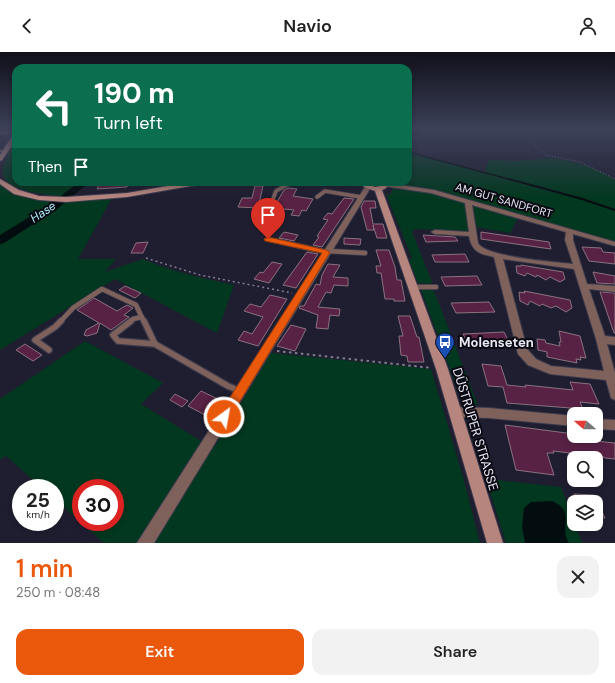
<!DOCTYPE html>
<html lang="en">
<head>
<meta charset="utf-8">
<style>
	body { margin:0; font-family:"DM Sans",sans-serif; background:#f2f2f2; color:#222; height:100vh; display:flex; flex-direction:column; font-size:15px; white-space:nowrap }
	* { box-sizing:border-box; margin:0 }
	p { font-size:13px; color:#767676 }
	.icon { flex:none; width:22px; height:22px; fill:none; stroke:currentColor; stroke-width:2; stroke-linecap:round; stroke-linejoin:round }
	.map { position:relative; height:491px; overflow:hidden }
	.sheet { display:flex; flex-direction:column; background:#fff; flex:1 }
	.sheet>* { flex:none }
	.hud { position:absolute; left:12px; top:12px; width:400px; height:122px; border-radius:12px; box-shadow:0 2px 6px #0003; background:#0b6e4f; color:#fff; overflow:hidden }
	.needle { width:26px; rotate:290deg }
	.fabs { position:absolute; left:567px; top:355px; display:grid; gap:8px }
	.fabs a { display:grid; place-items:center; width:36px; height:36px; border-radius:8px; background:#fff; box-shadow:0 2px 6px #0003; font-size:20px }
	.speed { position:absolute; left:12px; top:427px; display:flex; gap:8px; font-size:20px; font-weight:700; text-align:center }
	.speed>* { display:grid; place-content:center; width:52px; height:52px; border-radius:50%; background:#fff; box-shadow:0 2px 6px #0003; line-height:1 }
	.speed small { font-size:10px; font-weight:400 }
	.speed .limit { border:6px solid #d22; background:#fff; color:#111 }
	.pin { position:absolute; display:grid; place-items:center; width:34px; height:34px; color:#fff; margin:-41px -17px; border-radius:50% 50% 50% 0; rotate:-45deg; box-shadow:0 0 4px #0007 }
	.pin .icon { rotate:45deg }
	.me { position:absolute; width:44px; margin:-22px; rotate:32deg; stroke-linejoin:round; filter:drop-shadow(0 0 3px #0008) }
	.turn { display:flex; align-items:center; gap:14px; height:84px; padding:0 16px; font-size:18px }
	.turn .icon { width:52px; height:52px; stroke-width:2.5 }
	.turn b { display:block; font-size:28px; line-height:34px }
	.then { display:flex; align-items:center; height:38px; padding:0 16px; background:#0003; gap:8px; font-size:15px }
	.round { display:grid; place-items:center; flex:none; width:42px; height:42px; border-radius:12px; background:#f2f2f2 }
	.summary { display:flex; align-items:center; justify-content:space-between; height:68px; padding:0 16px }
	h1 { font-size:24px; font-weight:600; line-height:30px; color:#ea580c }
	.cta { display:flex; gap:8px; margin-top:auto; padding:8px 16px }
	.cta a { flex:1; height:46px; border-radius:12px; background:#ea580c; color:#fff; font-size:16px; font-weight:600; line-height:46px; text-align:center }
	.cta a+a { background:#f2f2f2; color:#222 }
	header { display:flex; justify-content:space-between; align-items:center; height:52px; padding:0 16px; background:#fff; font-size:18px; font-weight:600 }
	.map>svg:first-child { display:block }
</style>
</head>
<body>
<header><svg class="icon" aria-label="back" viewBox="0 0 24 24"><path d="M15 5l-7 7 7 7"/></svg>Navio<svg class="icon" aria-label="person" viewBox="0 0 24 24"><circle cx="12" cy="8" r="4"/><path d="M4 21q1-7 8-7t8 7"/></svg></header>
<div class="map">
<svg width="615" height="491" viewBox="0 0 615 491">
	<rect width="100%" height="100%" fill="#1f1e30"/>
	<!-- green -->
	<path fill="#02381f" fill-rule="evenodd" d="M10,98H16V130H79L62,144C48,143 7,140 3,122C2,115 7,106 10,98Z
		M408,100L581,147L615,159V192L519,164L510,181L476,175L468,179L415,177L412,180L432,230L430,232L418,231L409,208L412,206L386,142L390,143L393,136H401L403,133L387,130H408Z
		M552,106C575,109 595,115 615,128V157L583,146L485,120L489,108L516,109Z
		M0,129L15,139L50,147L112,146L78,207H116L105,220L143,207C172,220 203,226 234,233L217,281L115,227L0,298Z
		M422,237H430L434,239L478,353L466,349L458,339L421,238Z
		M85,289L163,331L141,352L201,389L215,394L271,301L431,317L464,428L480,491H104L55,447V436H42L6,404L0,408V347ZM81,436H115V470H81Z
		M486,427L561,435L582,491H506Z"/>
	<!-- water -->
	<path fill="#030d0f" d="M552,449C577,460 558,474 569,491H525L522,475L524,456L531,450Z"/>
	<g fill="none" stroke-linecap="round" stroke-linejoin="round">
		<!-- stream-far1 -->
		<path stroke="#030d0f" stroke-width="1.5" d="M408,100L512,128"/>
		<!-- stream -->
		<path stroke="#030d0f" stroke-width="2" d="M509,127L582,147L615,158"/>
		<!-- river -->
		<path fill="#030d0f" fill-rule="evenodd" d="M79,130H90L57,157L4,191L0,192V183L49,153Z"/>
	</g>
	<!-- building -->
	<path fill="#582245" stroke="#89727f" d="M100,130H127V135L97,137Z
		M255,134H263L258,156L238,155L242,146H252Z
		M288,136L297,137L293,144L313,147L306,159L302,158L299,164L291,163L294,158L273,156L263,157L266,150L275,151L274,155L284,138Z
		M344,146L354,147L322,195L313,193L319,185L317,184L328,168L323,167L328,161L332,162Z
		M364,149H375L376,156H370L373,172H383L387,186H377L373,173L374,178H367L361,155Z
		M284,180L298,183L294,189L279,186Z
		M481,180L549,190L551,197L481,187Z
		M423,183L455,185L458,189L426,190Z
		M344,186L361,187L360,193L344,192Z
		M148,190L143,201H131L136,191Z
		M582,195L601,196L603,200L615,201V212L589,209Z
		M376,198H389L395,215L397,228H401L405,249H394V247H385L381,221H377L376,214H381Z
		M307,200L318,202L296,236L283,233Z
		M465,202L469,210H435L432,203Z
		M272,210L282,212L269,231L254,227L260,220L263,221Z
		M328,212L340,213L333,225L348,226V234L334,233L331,241L326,240L318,255L340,257L339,264L330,263L328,277L316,276L318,263L299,256L300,254H304L316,232L320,233L322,223Z
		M521,213L563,220L565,227L560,230L550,225L546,228L537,223L536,225L527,221L525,224L517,221L516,214H521Z
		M593,220L615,224V232L597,231Z
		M477,224L482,233L445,234L441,225Z
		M125,234L141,241L135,246L119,238Z
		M524,239L570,248L572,256L566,260L556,254L551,256L542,252L540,254L530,249L528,253L520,249L519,240L525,241Z
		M600,240L615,241V281H614Z
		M270,243L287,247L258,294L238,288L244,279L252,282L263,265L244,259L250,252L261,255Z
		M94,246L117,259L127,253L133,256L124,263L129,265L111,278L100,271L97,281L87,284L84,283L86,278L99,271L77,258Z
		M489,250L495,260L456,261L451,251Z
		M398,264H410L417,285H419L424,310H408L407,304L401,303L399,284H403Z
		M291,273L306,277L295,299L277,294Z
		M559,279L580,284L586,306L580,305L581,308L576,307L577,311L547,305V300L538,298L537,287L545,288L546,291L560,294L559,290H561Z
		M504,280L510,292L468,294L463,282Z
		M25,292L42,303L33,309L16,298Z
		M482,312L501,314L507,333L526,335L525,333L573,338L570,330L590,332L599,352L580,350L583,357L507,351L503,335L488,334Z
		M201,339L218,347L205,363L188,354Z
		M175,342L188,349L182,355L170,348Z
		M505,373L574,382V384H583L585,388L615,391V407L605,406L604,405L553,399L554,401H547L554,423L516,418Z
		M574,442L594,443L605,466H596V450H577Z"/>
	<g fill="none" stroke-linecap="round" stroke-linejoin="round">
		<defs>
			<path id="lane-far3" d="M0,99H6"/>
			<path id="lane-far2" d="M317,145L325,139L361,145
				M273,147L276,139L292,130
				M268,187L286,191"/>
			<path id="lane-far1" d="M281,190L326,200
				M327,199L365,201
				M412,235H436
				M60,270L73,256L102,237L136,253L144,270
				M130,270L133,267L142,265"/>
			<path id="lane" d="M131,269L113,283L118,289L155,292
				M144,269L155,292L228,334L240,339
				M49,298L35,288L55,275L61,269"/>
			<path id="street" d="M16,79V81L0,82V80Z
				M385,131L434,138L615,190V194L573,182V188L587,232L615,234V240L589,237L605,284L615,285V293L607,292L615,321V348L611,346L606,328L550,322L528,313L518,302L494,205C480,202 472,200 469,184L435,182L431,180L435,178L469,180L465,151L431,141L383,134L382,133ZM472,153L566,180L565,188L573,212C556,210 484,205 478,191ZM503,207L574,217L596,287L604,319L551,314L536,307L527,297Z
				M368,133L371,135L154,491H137L365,135Z
				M456,355L489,356L574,364V374L489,366L456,365L452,364L450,360L452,356Z
				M596,367L615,368V378L596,377Z"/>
			<path id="secondary" d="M16,80V88L2,108L0,109V103L14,81Z
				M0,127L19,138L39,144L66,145L127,141L191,130H205L202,132L127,145L66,150L39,148L14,142L0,132Z
				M351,130H369V133L375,135L381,134L379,130H386L388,133L386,136L382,138L448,317L503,491H487L436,317L375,139L364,135L363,133L354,132Z"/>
		</defs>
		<!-- lane-far3 casing -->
		<use href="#lane-far3" stroke="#3b3a4c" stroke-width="3.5"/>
		<!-- lane-far2 casing -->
		<use href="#lane-far2" stroke="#3b3a4c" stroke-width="5"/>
		<!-- lane-far1 casing -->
		<use href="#lane-far1" stroke="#3b3a4c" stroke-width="6"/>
		<!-- lane casing -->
		<use href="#lane" stroke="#3b3a4c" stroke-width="8"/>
		<!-- street casing -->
		<use href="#street" stroke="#3b3a4c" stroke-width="2"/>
		<!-- secondary casing -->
		<use href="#secondary" stroke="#3b3a4c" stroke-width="2"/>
		<!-- path-far2 -->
		<path stroke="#7e7e8d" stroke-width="1" stroke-dasharray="1 2" stroke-linecap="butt" d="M520,78L546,103L580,110L615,127"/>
		<!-- path-far1 -->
		<path stroke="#7e7e8d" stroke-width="1.5" stroke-dasharray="2 3" stroke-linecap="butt" d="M146,206L200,223L292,241"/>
		<!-- path -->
		<path stroke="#7e7e8d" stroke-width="2" stroke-dasharray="2.5 3.5" stroke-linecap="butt" d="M277,299L432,316"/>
		<!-- lane-far3 -->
		<use href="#lane-far3" stroke="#7f615c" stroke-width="2.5"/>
		<!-- lane-far2 -->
		<use href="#lane-far2" stroke="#7f615c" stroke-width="3.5"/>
		<!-- lane-far1 -->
		<use href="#lane-far1" stroke="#7f615c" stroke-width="4.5"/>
		<!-- lane -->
		<use href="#lane" stroke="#7f615c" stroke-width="5.5"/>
		<!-- street -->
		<use href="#street" fill="#7f615c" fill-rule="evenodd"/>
		<!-- secondary -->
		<use href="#secondary" fill="#b6857e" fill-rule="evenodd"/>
	</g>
	<!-- sky -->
	<linearGradient id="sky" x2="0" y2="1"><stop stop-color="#11101a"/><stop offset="0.53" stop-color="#3c4159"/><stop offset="1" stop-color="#3c4159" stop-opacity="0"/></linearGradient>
	<rect width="615" height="146" fill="url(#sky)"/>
	<!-- route -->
	<path fill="#ea580c" stroke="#983908" d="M268,185L326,198L330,200L228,369L224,370L220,369L218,365L220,361L322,201L265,189L264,187Z"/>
	<!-- icons -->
	<defs>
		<symbol id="bus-pin" viewBox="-11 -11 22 30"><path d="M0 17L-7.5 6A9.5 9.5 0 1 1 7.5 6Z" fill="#1a4fb4" stroke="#0a0911"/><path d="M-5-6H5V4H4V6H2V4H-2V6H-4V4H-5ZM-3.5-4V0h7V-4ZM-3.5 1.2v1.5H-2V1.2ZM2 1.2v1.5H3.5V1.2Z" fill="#fff"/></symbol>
	</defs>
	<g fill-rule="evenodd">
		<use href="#bus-pin" x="434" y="279" width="22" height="30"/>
	</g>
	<g text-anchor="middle" stroke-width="4" stroke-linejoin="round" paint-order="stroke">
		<!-- far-street labels -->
		<g font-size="11" fill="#e8e8f5" stroke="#0a0911">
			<text transform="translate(504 148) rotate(16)" y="4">AM GUT SANDFORT</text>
		</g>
		<!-- far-water labels -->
		<g font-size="12" font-style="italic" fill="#aaf2fc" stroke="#0a0911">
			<text transform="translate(43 160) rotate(-34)" y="4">Hase</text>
		</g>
		<!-- poi labels -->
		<g font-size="13" font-weight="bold" fill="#e8e8f5" stroke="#0a0911" text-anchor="start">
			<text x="459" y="295">Molenseten</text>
		</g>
		<!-- street labels -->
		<g font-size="13" fill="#e8e8f5" stroke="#0a0911">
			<text transform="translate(476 377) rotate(73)" y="5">DÜSTRUPER STRASSE</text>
		</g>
	</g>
</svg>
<div class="fabs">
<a><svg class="needle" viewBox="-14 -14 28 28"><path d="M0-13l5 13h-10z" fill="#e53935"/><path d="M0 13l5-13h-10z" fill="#767676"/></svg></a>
<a><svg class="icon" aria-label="search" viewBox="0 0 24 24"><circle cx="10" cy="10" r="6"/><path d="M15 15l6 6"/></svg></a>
<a><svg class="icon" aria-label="layers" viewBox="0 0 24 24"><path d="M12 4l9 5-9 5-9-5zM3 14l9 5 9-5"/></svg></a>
</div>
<div class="speed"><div>25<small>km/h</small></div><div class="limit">30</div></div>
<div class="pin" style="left:268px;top:187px;background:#d93025"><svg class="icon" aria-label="arrive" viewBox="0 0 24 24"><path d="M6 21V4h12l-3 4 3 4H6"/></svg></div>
<svg class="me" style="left:224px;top:365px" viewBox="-20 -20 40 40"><circle r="17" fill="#ea580c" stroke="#fff" stroke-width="3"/><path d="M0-11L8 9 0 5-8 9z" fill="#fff"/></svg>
<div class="hud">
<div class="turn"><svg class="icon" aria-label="left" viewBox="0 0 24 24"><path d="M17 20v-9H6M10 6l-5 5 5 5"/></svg><div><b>190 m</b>Turn left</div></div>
<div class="then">Then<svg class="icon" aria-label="arrive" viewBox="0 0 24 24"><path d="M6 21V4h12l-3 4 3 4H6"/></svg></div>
</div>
</div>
<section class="sheet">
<div class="summary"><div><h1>1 min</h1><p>250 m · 08:48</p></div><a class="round"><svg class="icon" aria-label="close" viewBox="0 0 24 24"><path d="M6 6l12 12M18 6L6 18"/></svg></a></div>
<div class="cta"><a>Exit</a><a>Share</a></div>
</section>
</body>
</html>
